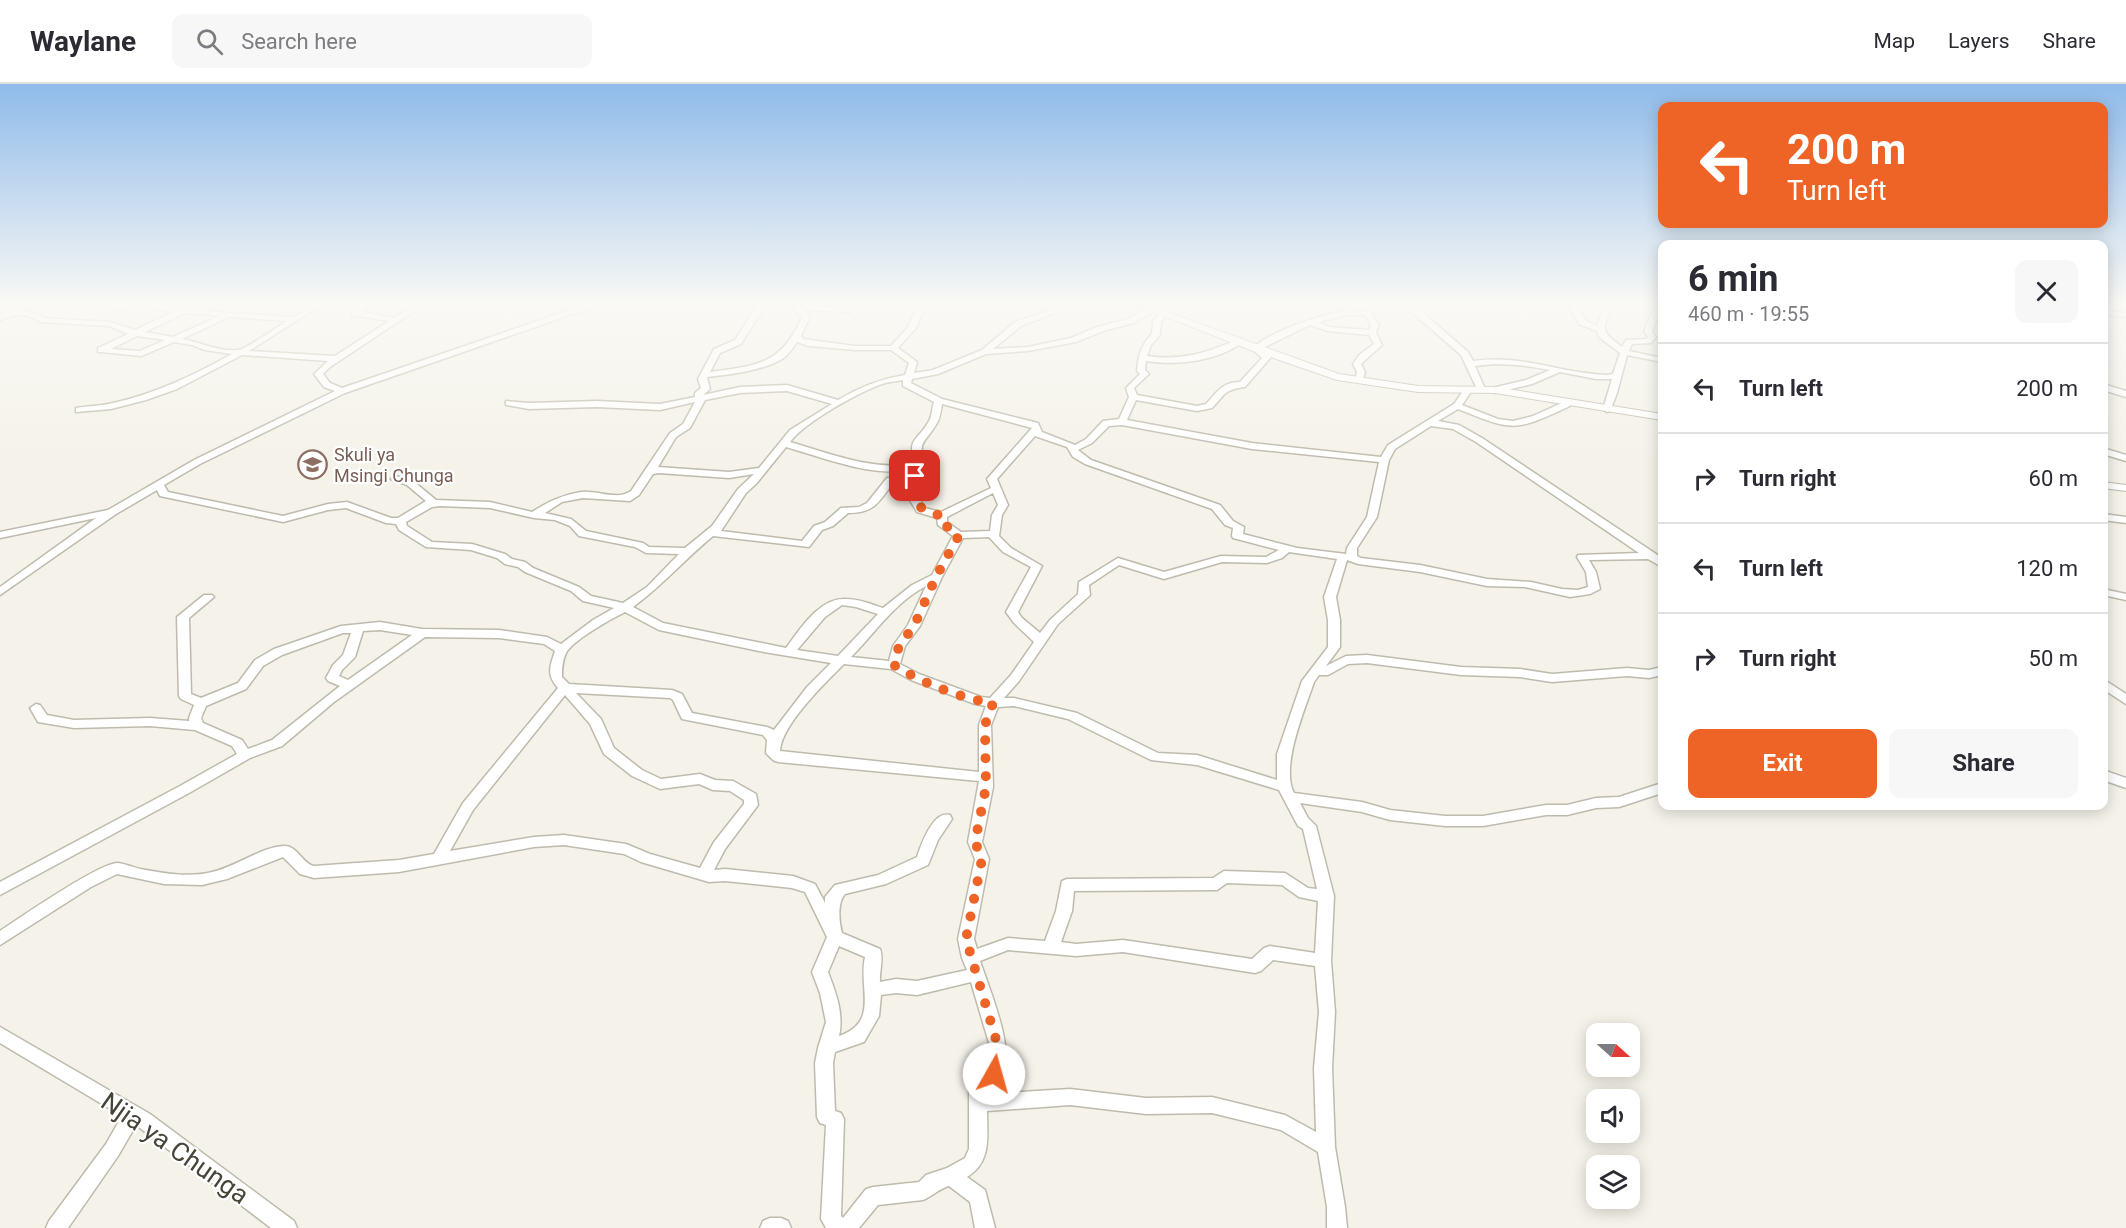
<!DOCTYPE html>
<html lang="en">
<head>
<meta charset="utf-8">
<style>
	body { margin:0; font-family:Roboto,sans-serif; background:#f7f7f7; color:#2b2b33; height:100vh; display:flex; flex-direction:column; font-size:22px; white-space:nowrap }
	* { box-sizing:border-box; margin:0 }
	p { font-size:20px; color:#7c7c81 }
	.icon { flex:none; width:33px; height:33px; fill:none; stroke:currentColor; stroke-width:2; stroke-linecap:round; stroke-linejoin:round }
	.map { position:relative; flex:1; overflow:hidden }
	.details { position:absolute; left:1658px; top:156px; width:450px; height:570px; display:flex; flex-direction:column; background:#fff; border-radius:12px; box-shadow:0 3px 15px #0003 }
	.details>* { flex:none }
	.top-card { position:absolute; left:1658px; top:18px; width:450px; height:126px; border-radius:12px; box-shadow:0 3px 15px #0003; background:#ee6426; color:#fff; overflow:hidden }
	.needle { width:39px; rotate:111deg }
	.tools { position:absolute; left:1586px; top:939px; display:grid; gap:12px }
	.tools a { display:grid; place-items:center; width:54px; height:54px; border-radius:12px; background:#fff; box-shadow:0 3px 15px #0003; font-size:30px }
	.pin { position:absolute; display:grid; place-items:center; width:51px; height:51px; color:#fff; margin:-26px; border-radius:12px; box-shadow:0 3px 9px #0006 }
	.me { position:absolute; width:66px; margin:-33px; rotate:7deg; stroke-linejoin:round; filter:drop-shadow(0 0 4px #0008) }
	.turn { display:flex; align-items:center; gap:21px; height:126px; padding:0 30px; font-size:27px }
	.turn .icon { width:78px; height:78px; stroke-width:2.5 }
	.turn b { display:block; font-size:42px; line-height:51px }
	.round { display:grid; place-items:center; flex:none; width:63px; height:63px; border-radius:12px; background:#f7f7f7 }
	.headline { display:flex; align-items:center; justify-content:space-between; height:102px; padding:0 30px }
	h1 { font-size:36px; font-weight:700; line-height:45px }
	.primary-button { display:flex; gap:12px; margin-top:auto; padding:12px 30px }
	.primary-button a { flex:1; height:69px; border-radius:12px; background:#ee6426; color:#fff; font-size:24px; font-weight:700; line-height:69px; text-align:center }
	.primary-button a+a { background:#f7f7f7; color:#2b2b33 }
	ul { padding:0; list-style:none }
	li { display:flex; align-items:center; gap:18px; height:90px; padding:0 30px; border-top:2px solid #e1e1e2 }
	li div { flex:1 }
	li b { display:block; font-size:22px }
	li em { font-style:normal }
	header { display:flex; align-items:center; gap:36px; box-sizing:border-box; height:84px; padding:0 30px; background:#fff; border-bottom:2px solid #e1e1e2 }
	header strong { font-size:28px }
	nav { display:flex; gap:33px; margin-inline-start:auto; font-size:21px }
	.search { width:420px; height:54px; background:#f7f7f7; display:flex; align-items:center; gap:15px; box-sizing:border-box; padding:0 21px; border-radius:12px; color:#7c7c81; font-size:22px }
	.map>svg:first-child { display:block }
</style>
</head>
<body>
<header>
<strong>Waylane</strong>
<div class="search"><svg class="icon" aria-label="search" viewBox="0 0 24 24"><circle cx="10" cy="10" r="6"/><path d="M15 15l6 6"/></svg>Search here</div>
<nav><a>Map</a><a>Layers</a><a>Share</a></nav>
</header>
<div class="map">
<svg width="2126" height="1144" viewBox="0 0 2126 1144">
	<rect width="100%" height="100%" fill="#f4f2e9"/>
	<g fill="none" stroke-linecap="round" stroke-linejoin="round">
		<defs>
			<path id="minor" d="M29,220H39L24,227L40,230L43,234L110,238L135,246L175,227L152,225L148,220L227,229L294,233L314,220H323L249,267L335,272L389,237L352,231V227L364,220H373L362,228L394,234L416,220H425L330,283L323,290L330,299L342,304L587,220H597L596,222L345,309L200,380L164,401L168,408L283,432L328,420L347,418L391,434H398L426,417L407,401L391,395L396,392L413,397L436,416L490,418L532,428C548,418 562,411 581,408C598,406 617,417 631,407L670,349L683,340L695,318L660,326L597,323L529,325L506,321V317L529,319L597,317L660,320L695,313V309L701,304L698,295L714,265L735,256L758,220H766L741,260L720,269L710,288C757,282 782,280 802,233L787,220L849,224L855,220H863L851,228L803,226L810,232L801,252L803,255L855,262H891L908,243L919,220H927L916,244L898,264L917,278L914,289L933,286L982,266L1015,238L1068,220H1078L1021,242L993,265L1028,263L1071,254L1097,243L1128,235L1148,223H1154V227L1134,239L1103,247L1076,258L1028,267L986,270L938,290L912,295L911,299L942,315L1038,339L1042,348L1075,361L1086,355L1103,337L1119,335L1129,313L1126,304L1140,290L1137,287C1138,272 1141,261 1152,250L1153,237L1161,228L1168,230L1161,237L1160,251L1151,261L1147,272C1179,277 1207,269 1236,256L1243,258C1218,277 1177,282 1146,277L1145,286L1149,290L1134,304L1137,311L1197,322L1206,320C1216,310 1221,298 1240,298L1262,274L1252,265C1268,248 1320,231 1344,227C1350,226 1356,227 1363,227C1371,226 1375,220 1385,220L1371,230L1379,241L1376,249L1382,261L1361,280L1365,288L1362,298L1355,296L1357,288L1353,280L1359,271L1374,260L1369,251L1328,247L1310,241L1261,265L1271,273L1245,303C1223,306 1226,310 1212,324L1197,327L1136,316L1127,336L1252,359L1381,373L1388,361L1454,320L1466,303L1473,305L1462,321L1498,335L1513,337L1533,332L1566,317H1572L1573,319L1568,323C1514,348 1513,347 1458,325L1438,337L1459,341L1482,354L1656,470L1662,475V483L1648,475L1589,476L1596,488L1600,505L1590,510L1570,513L1525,503L1487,502L1420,488L1358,480L1347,476L1336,513L1340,536V563L1326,582L1346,572L1367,571L1461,583L1520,585L1552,590L1627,584L1649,586L1662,583V591L1649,594L1627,592L1552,598L1520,593L1461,591L1367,579L1348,580L1328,591H1319L1314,598C1305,625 1280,683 1294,709L1362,718L1390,726L1445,732H1483L1546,721H1567L1596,714L1619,713L1662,699V709L1619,723L1596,724L1567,731H1546L1483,742H1445L1390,736L1362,728L1300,719L1308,734L1316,742L1334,812L1331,877L1335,928L1332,984L1335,1063L1345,1123L1347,1144H1327V1123L1318,1068L1281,1046L1212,1029L1146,1030L1070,1021L987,1027C987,1052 992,1078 967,1093L985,1106L995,1144H975L970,1118L949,1102C938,1105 933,1112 923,1116L878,1121L859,1144H826L821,1135L826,1041L820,1039L817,1033L815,979L818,964L826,938L820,909L812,888L827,853L805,808L792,804L725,797L709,798L641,778L624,770L564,761L534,763L399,788L314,794L300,790L283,773L227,795L202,801L164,800L117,790L91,803L0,861V847C18,835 102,777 118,779C125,780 133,783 140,785C163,789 189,794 212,788C235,783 263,762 285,762C297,762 303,780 314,782L399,776L434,770L463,719L558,604C546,590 550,583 555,567L544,560L499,554L425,553L334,618L282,662L250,674L189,709L0,811V798L180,702L237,670L232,662L195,646L150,642L74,644L38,638L30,624L36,620L40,621L47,631L74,636L150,634L189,637V634L194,621L181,615L179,612L177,533L204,511H212L214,513L189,534L191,610L201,614L238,599L255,576L274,565L341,542L380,538L422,545L499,546L547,553L561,560L593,536L614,524L583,517L571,507L525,488L518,483L505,480L497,474L471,466L426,463L399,446L396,440L386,439L346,424L328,426L283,438L160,412L157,406L116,430L0,511V503L96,434L0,454V448L108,426L194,376L335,307L324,303L314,290L328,277L242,271L177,305L146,316L111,325L76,328V324C88,322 101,322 113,319C155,310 194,291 232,270L205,266L192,261L174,258L141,272L101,268H98V264L128,250L109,242L41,238C23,228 19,230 0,236V231ZM185,229L219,232L173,253L145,248ZM1345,231H1365L1371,241L1369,246L1329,243L1319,238ZM229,233L287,237C277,243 247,265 238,266C219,268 200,258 182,255ZM137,252L165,256L140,267L111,265ZM797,258L809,262L855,266H891L909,279L905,291C880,295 860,303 838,316L787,301L740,303L703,311L710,305L707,293C728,291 768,286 785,273C790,269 793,263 797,258ZM903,296V302L934,318C932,324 932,332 929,337C919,356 905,355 916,380C872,387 832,370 790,358C805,338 860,307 885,299C890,298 897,297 903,296ZM787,307L832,320L790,346L759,384L729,388L658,383L676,353L690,344L705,316L740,309ZM942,320L1032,344L987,395L991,404L941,428L925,424L915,408L920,392L927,382C915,357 926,359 937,339C940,334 941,327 942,320ZM1122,341L1252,365L1379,378L1367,433L1347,464L1346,470L1297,464L1243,450L1244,443L1233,437L1220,421L1091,376L1078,366L1092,359L1109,342ZM1431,342L1453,345L1476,358L1639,469L1578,471L1577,473L1586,488L1588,503L1578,506L1562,505L1531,498L1487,495L1420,481L1361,474L1357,472V464L1377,433L1389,376L1395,365ZM1035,352L1067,363L1073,373L1085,380L1212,425L1225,441L1233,444L1232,452L1233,454L1279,466L1266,473L1221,472L1164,488L1118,474L1079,498L1078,510L1050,536L1040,549L1022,534L1018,528L1042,482L1011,464L999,452L1002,431L1008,421L997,395ZM786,363C828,375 870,393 914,386L910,392L887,394L867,419L859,423L841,424L825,438L814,442L802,457L721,447L746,409L756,400ZM659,389L729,394L754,390L738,405L712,442L685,464L649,463L643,459L586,447L571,435L545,429L562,418L583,414L630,417L639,411L653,390ZM908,398L905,408L917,428L937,434L938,441L953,452L932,491L912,501L883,524C871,520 859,515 846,515C820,513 800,545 786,564L663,539L633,523C662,502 685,475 713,452L809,463L822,446L833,442L848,429C874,429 878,419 893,399ZM993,409L998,421L992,431L990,447L961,448L947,438V433ZM440,422L490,424L534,434L555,436L570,442L579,452L635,463L646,469L679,470L647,503L623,519L591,512L579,503L533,484L525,478L512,475L505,470L472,460L432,458L407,442L406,438L432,423ZM989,453L1003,468L1031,483L1006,528L1014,539L1034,558L1011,591L990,614L981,613L919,590L900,580L905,562L920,542L942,493L963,454ZM1289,468L1337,475L1324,513L1328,536V563L1302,597L1277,670V696L1197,671L1158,669L1077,629L1014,614H1004L1019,597L1058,540L1088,513L1090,511L1089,501L1119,481L1164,495L1222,478L1267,479L1282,474ZM926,502L908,541L893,562L889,577L851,573C875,549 895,518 926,502ZM842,521L856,523L878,530L838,572L797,566L825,533ZM625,528L659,546L764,568L831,579L807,603L774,646L767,643L692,629L682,610L672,606L569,600L562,593C562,585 562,577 566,569C573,556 611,535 625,528ZM380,546L412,551L348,596L339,592L342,586L355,573L363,547ZM343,549H351L343,571L333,581L326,594L328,597L340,602L272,656L248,665L242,656L203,639L201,634L206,622L246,605L263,582L282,571ZM844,580L891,585L911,596L975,620L986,622L979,641V688L780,667C781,641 825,599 844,580ZM576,609L670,614L673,616L682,635L763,651L767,656L766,669L773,676L778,678L979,697L968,758L975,775L958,855L962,874L967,886L917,897L896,895L880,898C879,888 884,874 880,865L842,849C839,838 837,819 845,810L886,800L928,781L938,756L952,735L950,731C933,726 921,761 917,773L878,791L835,801L825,813V819L815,800L793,792L725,785L714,786L725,765L758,721L756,710L733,697L715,696L700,690L661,695L642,686L614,664L601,635ZM565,611L590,640L604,670L632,692L660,705L699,700L713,706L730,707L744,716V720L714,758L700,784L650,770L626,760L564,751L534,753L450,767L473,726ZM1014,622L1068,635L1151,676L1197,681L1279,706L1298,742L1303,745L1317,805L1308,804L1285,789L1224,787L1213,794L1067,795L1062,797L1056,827L1045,857L1008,854L977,865L974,855L989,775L982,758L993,703L991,641L998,623ZM1227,799L1282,801L1299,813L1318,817L1315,869L1270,862L1264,864L1252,875L1123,856L1076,860L1061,858L1072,827L1074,807L1217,806ZM839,862L865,873C858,904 880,938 839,952C844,930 836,909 828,888ZM1008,866L1076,872L1123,868L1255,889L1261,887L1273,876L1315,882L1319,928L1314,984L1316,1048L1285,1031L1212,1013L1146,1014L1070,1005L987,1010L988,1004C992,1001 998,999 1000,996C1019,973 988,902 980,877ZM971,898L989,959V979L987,985L976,992L969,1007V1065L965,1074L947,1084L926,1091L919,1098L873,1103L866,1105L843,1134L841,1132L844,1035L841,1029L835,1027L833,979L835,968L864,958L879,932L881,911L896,909L917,911Z
				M94,220L119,222L136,220L119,226Z
				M1407,220H1415L1420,226L1468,268L1473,277C1523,270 1559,289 1607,291L1613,290L1620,269L1599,253L1597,247L1579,240L1567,220H1575L1585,236L1597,242L1602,228L1593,220H1601L1610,228C1599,248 1607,251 1622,263L1626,256L1646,255L1648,253L1644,247L1653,226L1651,224L1618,222L1614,220H1661L1662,224H1660L1661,226L1652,247L1656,253L1651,259L1632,260L1629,267L1662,274V278L1627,271L1617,309L1610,327L1607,328L1603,325L1612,295H1596L1560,288L1532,300L1495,309L1491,306L1492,304L1526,296L1550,286C1525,281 1500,278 1475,282L1485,305L1481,308L1477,305L1461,271L1414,230Z
				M2103,227L2126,229V233L2103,231Z
				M2103,300L2126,307V313L2103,306Z
				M2103,364L2126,371V377L2103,370Z
				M2103,430L2126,433V439L2103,436Z
				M2103,505L2126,510V516L2103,511Z
				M2103,595L2126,610V620L2103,605Z
				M2103,686L2126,694V704L2103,696Z
				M0,943L150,1030L294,1137L297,1144H271L136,1041L118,1072L68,1144H46L49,1137L106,1060L122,1032L0,959Z
				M770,1134H781L788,1137L791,1144H760L763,1137Z"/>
			<path id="tertiary" d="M1134,220H1145L1339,290L1418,302L1495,303L1662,330V336L1495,309L1418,308L1337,296L1253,267Z
				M2103,398L2126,401V407L2103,404Z"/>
		</defs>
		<!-- minor casing -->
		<use href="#minor" stroke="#bfbbac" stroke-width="3"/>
		<!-- tertiary casing -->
		<use href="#tertiary" stroke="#bfbbac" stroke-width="2"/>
		<!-- minor -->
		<use href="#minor" fill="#fff" fill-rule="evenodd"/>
		<!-- tertiary -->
		<use href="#tertiary" fill="#fff" fill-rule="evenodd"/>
	</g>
	<!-- sky -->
	<linearGradient id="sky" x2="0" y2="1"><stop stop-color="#8fbbea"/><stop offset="0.58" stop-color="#faf9f5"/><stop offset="1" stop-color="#faf9f5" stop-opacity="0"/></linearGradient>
	<rect width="2126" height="380" fill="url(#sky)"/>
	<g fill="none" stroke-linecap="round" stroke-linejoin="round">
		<!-- route -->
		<path stroke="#ee6426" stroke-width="10" stroke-dasharray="0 18" d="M915,392L910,408C918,425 925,427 942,432V439L959,451L936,493L914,542L899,562L894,581C918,597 964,616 993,619L985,641L986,703L975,758L982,775L966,855L997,959L998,979L994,990"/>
	</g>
	<!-- icons -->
	<defs>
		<symbol id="school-ring" viewBox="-11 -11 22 22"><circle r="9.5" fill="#fff" stroke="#8d6e63" stroke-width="1.5"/><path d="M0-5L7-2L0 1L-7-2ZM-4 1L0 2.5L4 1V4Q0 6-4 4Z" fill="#8d6e63"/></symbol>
	</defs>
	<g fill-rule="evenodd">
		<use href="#school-ring" x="296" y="364" width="33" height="33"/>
	</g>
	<g text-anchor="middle" stroke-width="4.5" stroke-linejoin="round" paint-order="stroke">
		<!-- far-education labels -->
		<g font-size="18" fill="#785e54" stroke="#fff" text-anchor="start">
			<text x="334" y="377">Skuli ya<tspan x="334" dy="21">Msingi Chunga</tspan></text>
		</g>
		<!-- near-street labels -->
		<g font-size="26" fill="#474438" stroke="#fff">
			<text transform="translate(175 1064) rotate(35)" y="9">Njia ya Chunga</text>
		</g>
	</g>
</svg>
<div class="tools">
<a><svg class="needle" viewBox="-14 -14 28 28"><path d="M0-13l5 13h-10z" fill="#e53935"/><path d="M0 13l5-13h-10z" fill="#7c7c81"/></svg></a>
<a><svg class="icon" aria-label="sound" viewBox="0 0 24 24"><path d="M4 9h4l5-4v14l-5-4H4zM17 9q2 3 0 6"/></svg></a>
<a><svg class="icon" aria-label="layers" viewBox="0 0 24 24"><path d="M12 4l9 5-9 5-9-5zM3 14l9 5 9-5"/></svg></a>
</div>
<div class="pin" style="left:915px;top:392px;background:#d93025"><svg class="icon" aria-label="arrive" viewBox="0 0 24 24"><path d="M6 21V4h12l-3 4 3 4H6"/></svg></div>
<svg class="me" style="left:994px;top:990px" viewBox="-20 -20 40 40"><circle r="19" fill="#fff"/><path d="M0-13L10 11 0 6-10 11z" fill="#ee6426"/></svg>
<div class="top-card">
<div class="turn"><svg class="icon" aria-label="left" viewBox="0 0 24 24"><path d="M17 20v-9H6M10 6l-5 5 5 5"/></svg><div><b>200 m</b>Turn left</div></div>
</div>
<section class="details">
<div class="headline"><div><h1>6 min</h1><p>460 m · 19:55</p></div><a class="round"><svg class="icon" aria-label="close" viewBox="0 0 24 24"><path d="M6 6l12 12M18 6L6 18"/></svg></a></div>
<ul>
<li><svg class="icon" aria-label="left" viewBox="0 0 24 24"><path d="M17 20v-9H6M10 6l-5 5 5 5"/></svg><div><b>Turn left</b></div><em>200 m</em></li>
<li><svg class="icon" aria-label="right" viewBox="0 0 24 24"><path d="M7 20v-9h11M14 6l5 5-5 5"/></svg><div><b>Turn right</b></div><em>60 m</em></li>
<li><svg class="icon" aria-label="left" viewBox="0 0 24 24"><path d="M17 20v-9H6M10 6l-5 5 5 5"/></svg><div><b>Turn left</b></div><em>120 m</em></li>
<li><svg class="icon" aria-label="right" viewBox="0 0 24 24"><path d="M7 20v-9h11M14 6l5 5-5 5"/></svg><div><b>Turn right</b></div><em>50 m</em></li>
</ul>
<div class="primary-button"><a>Exit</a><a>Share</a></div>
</section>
</div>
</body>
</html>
